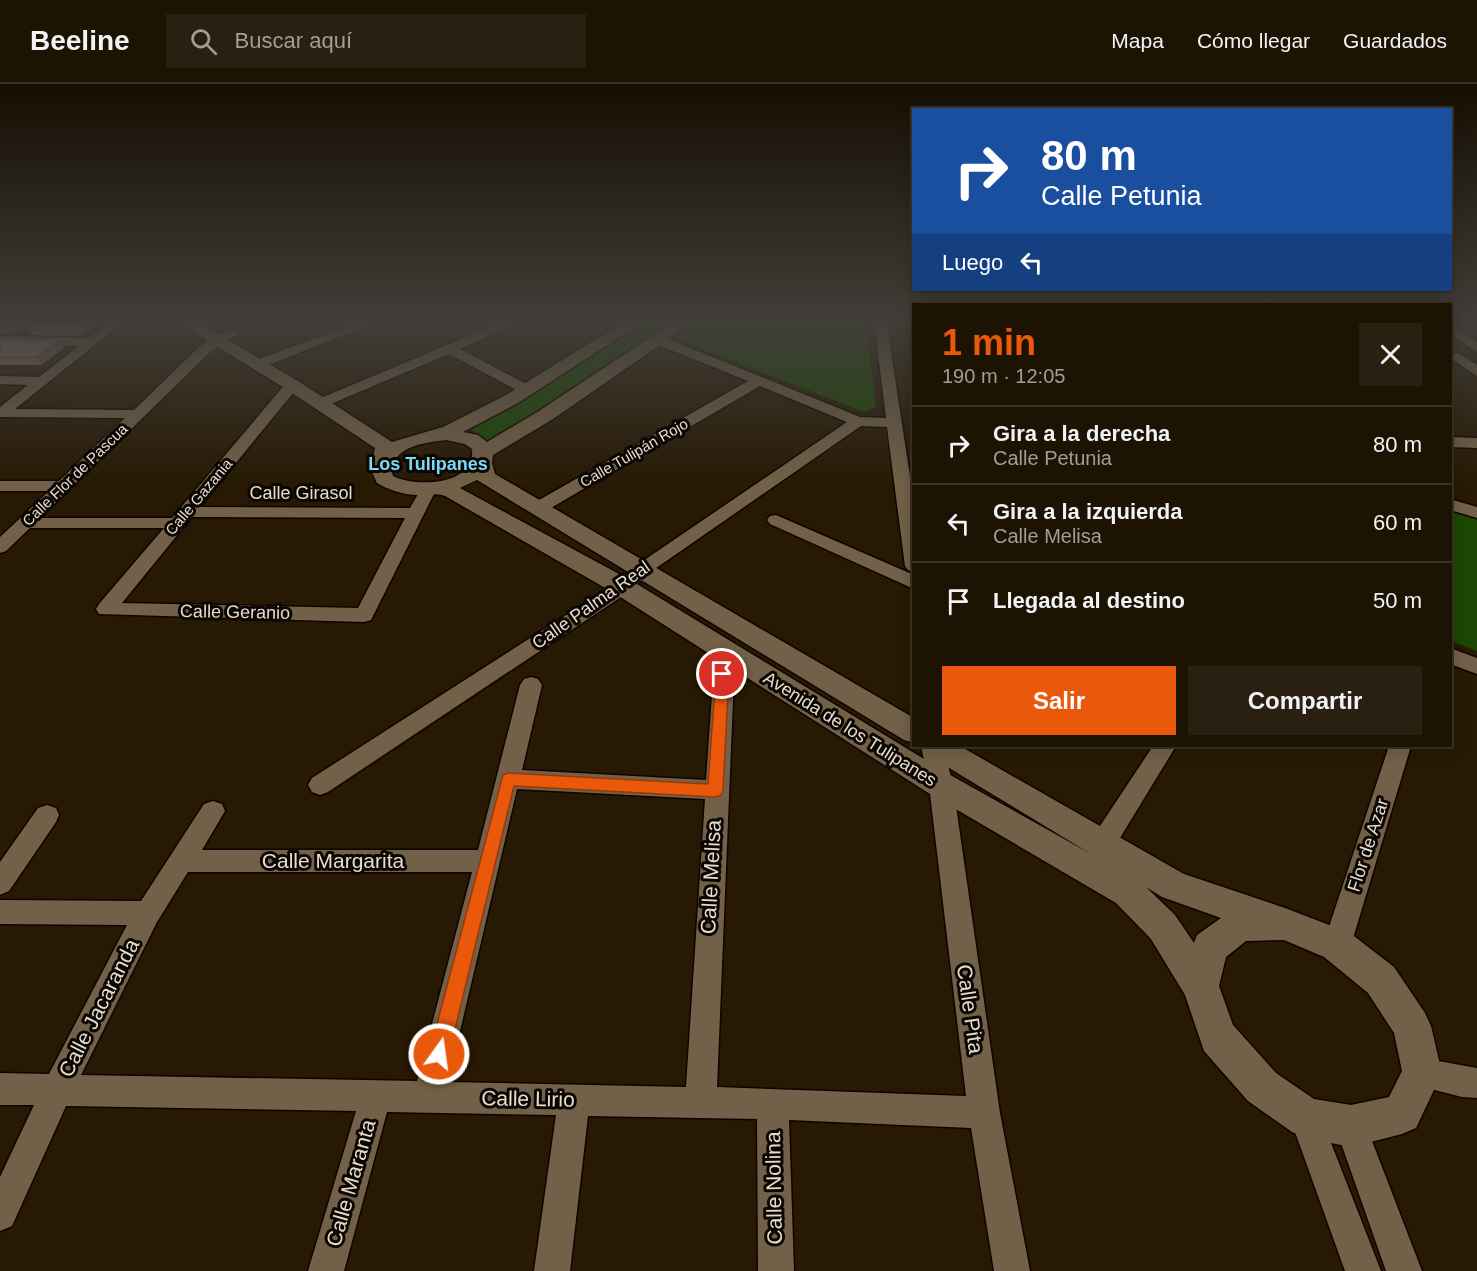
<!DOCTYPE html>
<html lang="es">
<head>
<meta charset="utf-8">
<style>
	body { margin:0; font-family:Helvetica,sans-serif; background:#2a2011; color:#f1f3f6; height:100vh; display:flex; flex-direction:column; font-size:22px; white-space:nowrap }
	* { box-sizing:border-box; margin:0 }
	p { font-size:20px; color:#a09e99 }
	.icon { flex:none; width:33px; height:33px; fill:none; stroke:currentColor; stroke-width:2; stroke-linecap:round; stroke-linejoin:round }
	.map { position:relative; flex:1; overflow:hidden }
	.side { position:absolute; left:912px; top:219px; width:540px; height:444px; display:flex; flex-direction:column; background:#1d1302; border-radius:0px; box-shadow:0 3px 15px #0003,0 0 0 2px #3b3224 }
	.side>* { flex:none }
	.top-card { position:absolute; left:912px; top:24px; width:540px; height:183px; border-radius:0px; box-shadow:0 3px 15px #0003,0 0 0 2px #3b3224; background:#1a4fa0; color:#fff; overflow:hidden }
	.pin { position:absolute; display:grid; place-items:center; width:51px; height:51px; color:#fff; margin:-26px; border:3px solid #fff; border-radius:50%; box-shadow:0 2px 6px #0007 }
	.me { position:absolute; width:66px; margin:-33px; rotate:14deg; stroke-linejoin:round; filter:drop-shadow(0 0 4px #0008) }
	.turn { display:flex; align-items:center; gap:21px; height:126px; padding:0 30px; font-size:27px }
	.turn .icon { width:78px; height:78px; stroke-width:2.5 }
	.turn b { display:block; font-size:42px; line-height:51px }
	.then { display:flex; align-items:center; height:57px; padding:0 30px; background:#0003; gap:12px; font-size:22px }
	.round { display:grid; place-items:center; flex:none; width:63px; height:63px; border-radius:0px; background:#2a2011 }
	.head { display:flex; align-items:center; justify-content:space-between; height:102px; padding:0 30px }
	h1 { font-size:36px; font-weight:800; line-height:45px; color:#ea580c }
	.button { display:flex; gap:12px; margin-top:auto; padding:12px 30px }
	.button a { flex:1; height:69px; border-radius:0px; background:#ea580c; color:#fff; font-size:24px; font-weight:800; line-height:69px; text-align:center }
	.button a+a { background:#2a2011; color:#f1f3f6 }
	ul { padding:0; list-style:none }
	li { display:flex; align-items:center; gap:18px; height:78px; padding:0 30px; border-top:2px solid #3b3224 }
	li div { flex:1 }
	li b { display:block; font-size:22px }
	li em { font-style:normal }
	header { display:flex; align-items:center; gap:36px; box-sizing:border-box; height:84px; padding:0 30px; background:#1d1302; border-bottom:2px solid #3b3224 }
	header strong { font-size:28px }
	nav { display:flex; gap:33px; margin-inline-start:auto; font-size:21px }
	.search { width:420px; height:54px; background:#2a2011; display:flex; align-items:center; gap:15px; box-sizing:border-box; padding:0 21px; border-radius:0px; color:#a09e99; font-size:22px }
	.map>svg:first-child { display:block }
</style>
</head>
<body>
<header>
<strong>Beeline</strong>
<div class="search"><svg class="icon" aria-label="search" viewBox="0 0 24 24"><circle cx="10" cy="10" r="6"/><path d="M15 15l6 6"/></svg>Buscar aquí</div>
<nav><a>Mapa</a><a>Cómo llegar</a><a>Guardados</a></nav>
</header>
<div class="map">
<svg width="1477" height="1187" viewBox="0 0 1477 1187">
	<rect width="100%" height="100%" fill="#271903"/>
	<!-- green -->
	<path fill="#1a4803" d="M646,236H674L487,359L470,344Z
		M692,236H866L876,323L864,328L667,251Z
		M1450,424L1477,433V567L1451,557Z"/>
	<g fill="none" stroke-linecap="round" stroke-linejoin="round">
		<defs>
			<path id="minor" d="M112,236H126L15,325L134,326L197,265L212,253L233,246L239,250L222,259L207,271L40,434H172L287,298H297L299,301L297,304L200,423L410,424L422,403H434L436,406L371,536L364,538L99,530L96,525L99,520L164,444H30L6,467L0,469V453L49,407H0V397H59L125,334L0,333V323L28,301L0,300V292L39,293L79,262L0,260V252L89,254ZM192,433L405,434L358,524L122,519Z
				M365,236H383L263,283H253L251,280L253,277Z
				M507,236H524L460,265L532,303L534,306L532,309H522L449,270L326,322H316L314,319L316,316Z
				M607,236H624L635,243L629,247Z
				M874,236H886L914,418V488L908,486L905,482L887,343L861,342L649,489L630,507L328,708L320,711L312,708L308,701L312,694L616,499L637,481L847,338L760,302L544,428H532L530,424L532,420L748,297L651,258L650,255L651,252H661L860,333L886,334Z
				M914,239V251L908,247L910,240Z
				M1450,240L1477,258V268L1450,250Z
				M1458,269L1477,281V292L1453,276L1451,273L1453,270Z
				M1450,353L1477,354V364L1450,363Z
				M1450,415L1477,423V434L1450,426Z
				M776,431L914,491V505L770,440L767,436L770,432Z
				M725,561L732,563L735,568L717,1003L966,1012L929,701L921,662H943L953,701L1000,1029L1030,1187H994L971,1044L789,1036L794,1187H758L757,1035L588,1032L570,1187H534L556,1031L387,1028L344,1187H308L356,1027L66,1022L12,1142L0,1147V1093L34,1021H0V989L49,990L127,841L0,840V816L141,817L204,720L213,717L222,720L225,727L202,766H478L520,601L524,595L531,593L538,595L542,601L522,686L706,696L715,568L718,563ZM517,705L705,715L686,1003L448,998ZM188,788H472L417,997L81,991L157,838Z
				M1450,564L1477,574V590L1450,580Z
				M1153,662H1176L1112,767L1103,770L1094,767L1090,759L1094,751Z
				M1389,662H1411L1351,861L1347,870L1337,874L1327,870L1323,861Z
				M47,721L56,724L59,731L56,738L9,807L0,811V778L38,724Z
				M1422,974L1477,984V1014L1462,1013L1411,1000L1407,989L1411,978Z
				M1306,1018L1317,1023L1381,1187H1345L1290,1034L1295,1023Z
				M1351,1026L1362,1031L1422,1187H1386L1335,1042L1340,1031Z"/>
			<path id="tertiary" d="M174,236H194L298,297L392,358L443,343L506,311L627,236H646L518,319L463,348L478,351L487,358L539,327L676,236H696L553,335L493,371L492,379L495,390L914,634V659L904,656L477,396L460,404L632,497L952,692L1091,770L926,670L922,662H960L1184,790L1285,824L1350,849L1394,883L1425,929L1431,942L1442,989L1416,1044L1402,1050L1351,1063L1306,1054L1292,1048L1248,1017L1204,967L1185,911L1151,855L1116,819L930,710L614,509L445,412C434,409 425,411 415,411C401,410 389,406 377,399L370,384L375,364L286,305ZM446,356L465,360L472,365C476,401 417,404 393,392L391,384C397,362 426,358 446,356ZM1146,803L1162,813L1221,834L1197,851L1194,859L1175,831ZM1284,856L1324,873L1368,909L1394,949L1402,987L1389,1013L1351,1021L1314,1015L1276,989L1233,941L1219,902L1226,873L1246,857Z"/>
		</defs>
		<!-- minor casing -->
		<use href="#minor" stroke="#100400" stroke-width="3"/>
		<!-- tertiary casing -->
		<use href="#tertiary" stroke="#100400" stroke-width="3"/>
		<!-- minor -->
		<use href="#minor" fill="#726148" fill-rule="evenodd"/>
		<!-- tertiary -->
		<use href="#tertiary" fill="#726148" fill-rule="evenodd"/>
	</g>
	<!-- wall -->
	<path fill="#927472" d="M0,236H30L10,250H0Z
		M37,236H100L80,252L33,251L28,243Z
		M0,254L64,264L41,281H0Z"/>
	<!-- shaded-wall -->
	<path fill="#775e5d" d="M14,236H30L10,250L5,242Z
		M85,236H100L80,252L75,244Z
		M59,256L64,264L41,281L36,273Z"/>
	<!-- building -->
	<path fill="#aa8785" stroke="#775e5d" stroke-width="1.5" d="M0,236H14L5,242H0Z
		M37,236H85L75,244L28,243Z
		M0,254L59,256L36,273H0Z"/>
	<!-- sky -->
	<linearGradient id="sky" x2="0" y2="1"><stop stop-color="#150e02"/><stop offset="0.59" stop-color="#413e39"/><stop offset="1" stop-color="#413e39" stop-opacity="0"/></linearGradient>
	<rect width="1477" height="402" fill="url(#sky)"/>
	<!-- route -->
	<path fill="#ea580c" stroke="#983908" stroke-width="1.5" d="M722,585L729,590L723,706L721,711L716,713L514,702L449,970L446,977L439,980L432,977L429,970L503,691L508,689L708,700L716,590Z"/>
	<g text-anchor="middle" stroke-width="6" stroke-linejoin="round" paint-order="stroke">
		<!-- far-street labels -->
		<g font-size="15" fill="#e6dcce" stroke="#0b0601">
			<text transform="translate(634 369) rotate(-30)" y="5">Calle Tulipán Rojo</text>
			<text transform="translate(75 391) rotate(-44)" y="5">Calle Flor de Pascua</text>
			<text transform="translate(199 413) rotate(-50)" y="5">Calle Gazania</text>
		</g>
		<!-- far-quarter labels -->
		<g font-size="18" font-weight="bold" fill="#7bd8f9" stroke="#0b0601">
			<text x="428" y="386">Los Tulipanes</text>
		</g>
		<!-- street labels -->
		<g font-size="18" fill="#e6dcce" stroke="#0b0601">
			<text x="301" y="415">Calle Girasol</text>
			<text transform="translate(591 521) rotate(-35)" y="6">Calle Palma Real</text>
			<text transform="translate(235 528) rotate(1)" y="6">Calle Geranio</text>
			<text transform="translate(850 645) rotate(32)" y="6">Avenida de los Tulipanes</text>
			<text transform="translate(1368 761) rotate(-72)" y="6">Flor de Azar</text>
		</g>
		<!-- near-street labels -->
		<g font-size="21" fill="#e6dcce" stroke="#0b0601">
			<text x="333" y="784">Calle Margarita</text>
			<text transform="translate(711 793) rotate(-87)" y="7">Calle Melisa</text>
			<text transform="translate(99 924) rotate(-63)" y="7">Calle Jacaranda</text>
			<text transform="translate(970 925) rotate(82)" y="7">Calle Pita</text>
			<text transform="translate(528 1015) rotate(1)" y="7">Calle Lirio</text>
			<text transform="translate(351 1099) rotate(-74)" y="7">Calle Maranta</text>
			<text transform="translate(774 1104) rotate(-91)" y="7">Calle Nolina</text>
		</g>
	</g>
</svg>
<div class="pin" style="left:722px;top:590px;background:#d93025"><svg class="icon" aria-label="arrive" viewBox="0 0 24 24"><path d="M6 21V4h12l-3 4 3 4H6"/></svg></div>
<svg class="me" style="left:439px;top:970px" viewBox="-20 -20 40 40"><circle r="17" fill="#ea580c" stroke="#fff" stroke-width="3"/><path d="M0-11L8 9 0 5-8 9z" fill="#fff"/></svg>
<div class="top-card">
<div class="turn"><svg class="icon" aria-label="right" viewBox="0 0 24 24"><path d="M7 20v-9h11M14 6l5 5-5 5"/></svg><div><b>80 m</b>Calle Petunia</div></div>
<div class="then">Luego<svg class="icon" aria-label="left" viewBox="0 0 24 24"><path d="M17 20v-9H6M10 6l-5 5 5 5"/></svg></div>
</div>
<section class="side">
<div class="head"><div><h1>1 min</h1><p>190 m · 12:05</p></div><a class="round"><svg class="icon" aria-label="close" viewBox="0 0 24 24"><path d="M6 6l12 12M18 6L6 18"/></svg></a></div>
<ul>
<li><svg class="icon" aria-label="right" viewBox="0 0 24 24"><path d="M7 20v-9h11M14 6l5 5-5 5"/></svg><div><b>Gira a la derecha</b><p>Calle Petunia</p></div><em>80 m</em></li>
<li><svg class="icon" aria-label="left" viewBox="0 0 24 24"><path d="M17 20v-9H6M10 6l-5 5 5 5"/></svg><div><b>Gira a la izquierda</b><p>Calle Melisa</p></div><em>60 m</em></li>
<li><svg class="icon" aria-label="arrive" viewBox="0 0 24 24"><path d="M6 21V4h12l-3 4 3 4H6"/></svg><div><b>Llegada al destino</b></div><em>50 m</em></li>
</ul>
<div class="button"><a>Salir</a><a>Compartir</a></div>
</section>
</div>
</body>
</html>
